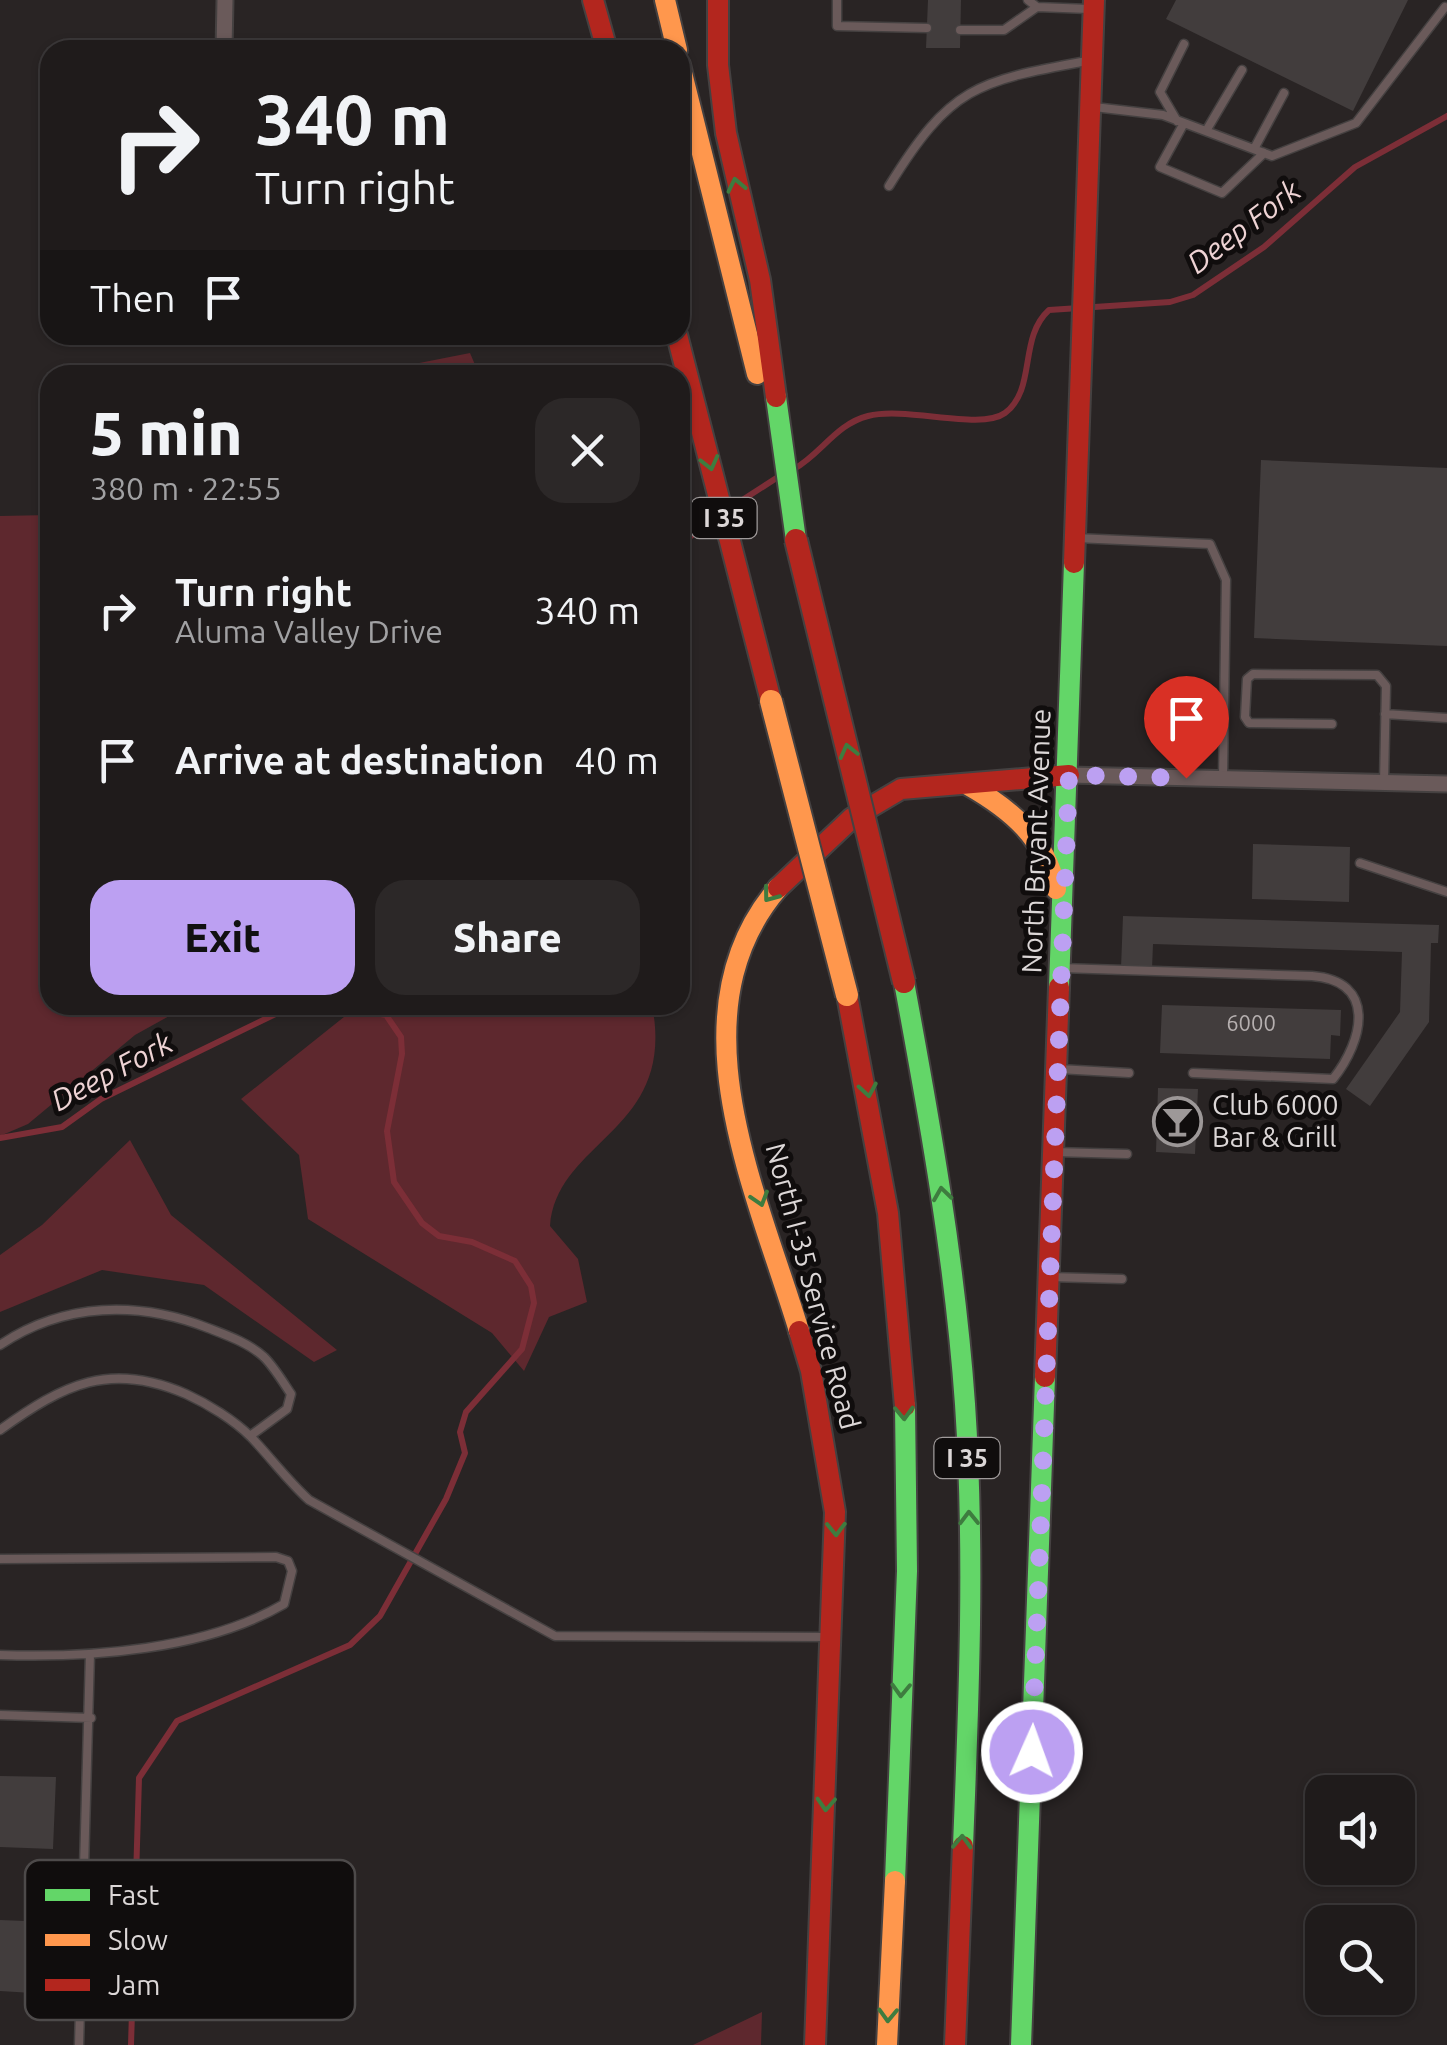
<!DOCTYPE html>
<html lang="en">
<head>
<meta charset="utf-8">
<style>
	body { margin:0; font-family:Ubuntu,sans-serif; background:#2c2828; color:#f1f3f6; height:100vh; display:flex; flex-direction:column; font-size:38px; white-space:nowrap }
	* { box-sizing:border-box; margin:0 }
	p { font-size:32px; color:#a1a1a3 }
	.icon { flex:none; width:55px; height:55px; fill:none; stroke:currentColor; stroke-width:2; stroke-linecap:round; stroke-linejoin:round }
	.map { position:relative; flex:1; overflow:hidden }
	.panel { position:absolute; left:40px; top:365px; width:650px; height:650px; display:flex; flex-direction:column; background:#1f1b1b; border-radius:30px; box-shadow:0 2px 8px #0004,0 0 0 2px #3c393a }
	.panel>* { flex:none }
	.banner { position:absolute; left:40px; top:40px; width:650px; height:305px; border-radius:30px; box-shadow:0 2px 8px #0004,0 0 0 2px #3c393a; background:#1f1b1b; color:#f1f3f6; overflow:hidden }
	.tools { position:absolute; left:1305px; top:1775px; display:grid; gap:20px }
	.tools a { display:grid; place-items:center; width:110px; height:110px; border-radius:20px; background:#1f1b1b; box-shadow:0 2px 8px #0004,0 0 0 2px #3c393a; font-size:50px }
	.pin { position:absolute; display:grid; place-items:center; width:85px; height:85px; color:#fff; margin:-102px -42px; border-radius:50% 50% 50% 0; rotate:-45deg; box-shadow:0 0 10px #0007 }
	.pin .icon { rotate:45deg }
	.me { position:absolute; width:110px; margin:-55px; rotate:2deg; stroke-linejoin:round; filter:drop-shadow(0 0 8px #0008) }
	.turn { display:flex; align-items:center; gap:35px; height:210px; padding:0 50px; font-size:45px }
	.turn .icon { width:130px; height:130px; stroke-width:2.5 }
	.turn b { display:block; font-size:70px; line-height:85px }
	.then { display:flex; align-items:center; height:95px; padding:0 50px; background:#0003; gap:20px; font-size:38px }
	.round { display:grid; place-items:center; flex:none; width:105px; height:105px; border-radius:30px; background:#2c2828 }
	.headline { display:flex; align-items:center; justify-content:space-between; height:170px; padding:0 50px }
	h1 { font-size:60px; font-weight:800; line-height:75px }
	.primary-button { display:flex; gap:20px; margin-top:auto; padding:20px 50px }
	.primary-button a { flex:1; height:115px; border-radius:30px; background:#bca0f2; color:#111; font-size:40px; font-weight:800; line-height:115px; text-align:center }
	.primary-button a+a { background:#2c2828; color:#f1f3f6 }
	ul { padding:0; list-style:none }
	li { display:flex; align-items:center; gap:30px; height:150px; padding:0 50px }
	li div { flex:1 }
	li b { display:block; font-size:38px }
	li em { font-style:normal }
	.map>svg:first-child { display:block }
</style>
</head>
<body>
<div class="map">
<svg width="1447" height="2045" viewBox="0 0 1447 2045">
	<rect width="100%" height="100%" fill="#292424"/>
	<!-- green -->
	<path fill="#5e282e" d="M470,353L479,374L525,365L532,375H407L404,366Z
		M50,515V1005H189L135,1035L28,1124L0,1136V516Z
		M359,1005H652C677,1132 557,1139 550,1226L578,1259L587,1302L549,1317L524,1371L492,1333L308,1219L299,1155L241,1099Z
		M130,1140L171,1215L337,1350L314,1362L204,1285L102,1270L0,1312V1255L42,1225Z
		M762,2012L761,2045H693Z"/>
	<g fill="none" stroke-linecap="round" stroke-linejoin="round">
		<!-- stream -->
		<path stroke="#7c2e37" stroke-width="6" d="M794,469C821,454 836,424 868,416C907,406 980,431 1005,413C1037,389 1018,338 1049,310L1170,302L1193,295L1264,247L1355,167L1447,116
			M730,508L778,477
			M680,544L715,518
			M0,1138L62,1127L101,1099L294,1005
			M131,2045L139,1778L177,1721L350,1645L380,1616L446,1499L465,1453L460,1432L466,1412L522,1349L534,1303L531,1286L515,1261L472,1242L439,1236L422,1223L394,1182L387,1131L402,1054L401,1037L386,1015L332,1005"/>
	</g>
	<!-- building -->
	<path fill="#423d3d" d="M928,0H961L960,48H926Z
		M1176,0H1408L1353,111L1166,19Z
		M1261,460L1447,468V646L1254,638Z
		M1253,844L1350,847L1349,902L1252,899Z
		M1123,916L1439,925L1438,943H1431L1429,1022L1370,1106L1346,1089L1400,1012L1402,952L1153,944L1152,969L1121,968Z
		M1162,1005L1341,1010L1340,1036L1331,1035L1330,1059L1160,1053Z
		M1158,1088L1198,1089L1195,1154L1156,1152Z
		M0,1776L56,1777L53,1849L0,1847Z
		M0,1920L51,1922L49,1994L0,1991Z"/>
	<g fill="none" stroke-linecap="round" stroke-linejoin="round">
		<defs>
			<path id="lane" d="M837,0V26L927,28
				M1028,0L1037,7L1089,9
				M960,30H1004L1037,7
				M1094,107L1163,115L1272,156L1356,123L1445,7
				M1177,121L1160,92L1184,44
				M1184,123L1160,167L1222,193L1264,153
				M1206,131L1242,70
				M1254,149L1284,93
				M889,186C950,87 976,81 1087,61
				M1076,538L1210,544L1226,580L1223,777
				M1385,714L1447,718
				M1332,724L1249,723L1245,717L1247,679L1253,674L1377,675L1386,686L1384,782
				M1360,863L1447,892
				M1061,968L1312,976C1377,981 1364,1040 1333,1079L1193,1073
				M1059,1069L1129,1073
				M1054,1152L1127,1154
				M1049,1277L1122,1279
				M0,1345C64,1302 139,1301 208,1328C226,1335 249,1343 264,1357C274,1367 283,1382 291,1394L287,1409L250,1436
				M0,1430C64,1384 110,1361 186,1394C208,1404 234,1420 251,1437C271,1458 287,1480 309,1500L555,1636L829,1637
				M0,1559L276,1557L288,1561L292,1571L284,1604C205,1650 90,1658 0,1655
				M0,1715L91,1718
				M79,2045L90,1654"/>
			<path id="street" d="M224,50L225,0
				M1069,775L1447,784"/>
			<path id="fast" d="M776,397L796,540
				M904,982C930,1122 955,1262 965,1404C975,1551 969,1699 963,1846
				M1059,987L1074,563
				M895,1881L907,1571L905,1406
				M1021,2045L1045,1377"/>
			<path id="slow" d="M665,0L677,50
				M680,65L757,374
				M968,785C1012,810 1045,838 1056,889
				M778,888C670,1014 758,1194 799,1331
				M887,2045L895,1881"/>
			<path id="jam" d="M593,0L607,50
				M718,0V65L726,133L760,280L776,397
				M677,335L771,701
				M1074,563L1094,0
				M778,888L852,818L901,789L1069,775
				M847,995L888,1213L905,1406
				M799,1331L811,1371L835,1512L815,2045
				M1045,1377L1059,987
				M955,2045L963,1846"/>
		</defs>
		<!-- lane casing -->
		<use href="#lane" stroke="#454141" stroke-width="11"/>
		<!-- street casing -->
		<use href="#street" stroke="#454141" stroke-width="19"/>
		<!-- fast casing -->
		<use href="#fast" stroke="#454141" stroke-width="24"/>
		<!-- slow casing -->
		<use href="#slow" stroke="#454141" stroke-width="24"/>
		<!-- jam casing -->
		<use href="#jam" stroke="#454141" stroke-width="24"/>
		<!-- lane -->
		<use href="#lane" stroke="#6a5a5a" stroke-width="8"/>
		<!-- street -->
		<use href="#street" stroke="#6a5a5a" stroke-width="15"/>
		<!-- fast -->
		<use href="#fast" stroke="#63d668" stroke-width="20"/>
		<!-- slow -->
		<use href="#slow" stroke="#ff974d" stroke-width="20"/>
		<!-- jam -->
		<use href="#jam" stroke="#b3261e" stroke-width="20"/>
		<defs>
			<path id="slow-bridge" d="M771,701L847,995"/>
			<path id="jam-bridge" d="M796,540L904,982"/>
		</defs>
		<!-- slow-bridge casing -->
		<use href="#slow-bridge" stroke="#454141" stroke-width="26" stroke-linecap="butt"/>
		<!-- jam-bridge casing -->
		<use href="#jam-bridge" stroke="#454141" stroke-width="26" stroke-linecap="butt"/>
		<!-- slow-bridge -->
		<use href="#slow-bridge" stroke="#ff974d" stroke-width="22"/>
		<!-- jam-bridge -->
		<use href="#jam-bridge" stroke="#b3261e" stroke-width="22"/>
	</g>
	<!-- one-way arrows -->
	<defs><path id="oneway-chevron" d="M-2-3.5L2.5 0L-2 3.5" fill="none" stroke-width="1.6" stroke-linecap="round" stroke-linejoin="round" transform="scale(2.5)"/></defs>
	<g stroke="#3e7c3f">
		<use href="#oneway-chevron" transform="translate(736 185) rotate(-102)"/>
		<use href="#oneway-chevron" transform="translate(710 463) rotate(76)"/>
		<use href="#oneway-chevron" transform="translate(848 751) rotate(-104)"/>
		<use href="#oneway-chevron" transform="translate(770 895) rotate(127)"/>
		<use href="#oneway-chevron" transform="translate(868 1090) rotate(80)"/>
		<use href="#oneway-chevron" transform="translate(942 1194) rotate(-98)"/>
		<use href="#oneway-chevron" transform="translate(760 1199) rotate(73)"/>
		<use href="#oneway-chevron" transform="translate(904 1413) rotate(88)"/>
		<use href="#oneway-chevron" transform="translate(969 1518) rotate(-91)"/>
		<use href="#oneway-chevron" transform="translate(836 1529) rotate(89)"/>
		<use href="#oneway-chevron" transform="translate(901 1690) rotate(92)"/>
		<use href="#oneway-chevron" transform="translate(826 1804) rotate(93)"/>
		<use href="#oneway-chevron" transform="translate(962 1842) rotate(-88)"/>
		<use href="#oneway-chevron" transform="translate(888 2015) rotate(92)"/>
	</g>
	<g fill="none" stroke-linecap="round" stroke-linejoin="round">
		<!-- route -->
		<path stroke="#bca0f2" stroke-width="18" stroke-dasharray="0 32.4" d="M1032,1752L1069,775L1186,778"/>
	</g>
	<!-- icons -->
	<defs>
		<symbol id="bar-ring" viewBox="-11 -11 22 22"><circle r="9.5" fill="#100d0d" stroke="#9d9898" stroke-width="1.5"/><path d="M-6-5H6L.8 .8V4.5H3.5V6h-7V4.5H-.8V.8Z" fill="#9d9898"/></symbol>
	</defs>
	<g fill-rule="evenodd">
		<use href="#bar-ring" x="1150" y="1094" width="55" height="55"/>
	</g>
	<g text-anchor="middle" stroke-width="10" stroke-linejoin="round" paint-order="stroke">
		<!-- number labels -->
		<g font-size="22" fill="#b6b0b0">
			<text x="1251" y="1031">6000</text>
		</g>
		<!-- shield labels -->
		<g fill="#100d0d" stroke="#9f9a9a" stroke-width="2.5">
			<rect x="691.5" y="498" width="65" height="40" rx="8"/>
			<rect x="934.5" y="1438" width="65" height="40" rx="8"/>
		</g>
		<g font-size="25" font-weight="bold" fill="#dcd7d7">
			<text x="724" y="527">I 35</text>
			<text x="967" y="1467">I 35</text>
		</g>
		<!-- street labels -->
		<g font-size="28" fill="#dcd7d7" stroke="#100d0d">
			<text transform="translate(1036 841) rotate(-88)" y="10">North Bryant Avenue</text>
			<text transform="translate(813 1286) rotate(75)" y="10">North I-35 Service Road</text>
		</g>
		<!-- poi labels -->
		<g font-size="28" fill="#dcd7d7" stroke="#100d0d" text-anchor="start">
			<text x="1212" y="1115">Club 6000<tspan x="1212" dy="32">Bar &amp; Grill</tspan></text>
		</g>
		<!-- water labels -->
		<g font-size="30" font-style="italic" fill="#eed3d4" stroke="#100d0d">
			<text transform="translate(1244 227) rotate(-37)" y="10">Deep Fork</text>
			<text transform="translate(112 1072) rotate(-28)" y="10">Deep Fork</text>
		</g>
	</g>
	<!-- legend -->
	<rect x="25" y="1860" width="330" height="160" rx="15" fill="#100d0d" stroke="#4d4a4a" stroke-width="2.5"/>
	<rect x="45" y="1889" width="45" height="12" fill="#63d668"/>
	<rect x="45" y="1934" width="45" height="12" fill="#ff974d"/>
	<rect x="45" y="1979" width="45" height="12" fill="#b3261e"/>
	<g font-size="28" fill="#dcd7d7">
		<text x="108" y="1905">Fast</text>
		<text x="108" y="1950">Slow</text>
		<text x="108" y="1995">Jam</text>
	</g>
</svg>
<div class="tools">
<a><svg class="icon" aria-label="sound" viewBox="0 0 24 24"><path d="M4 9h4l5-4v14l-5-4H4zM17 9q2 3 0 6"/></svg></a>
<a><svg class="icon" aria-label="search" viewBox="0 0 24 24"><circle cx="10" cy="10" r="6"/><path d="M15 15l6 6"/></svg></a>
</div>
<div class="pin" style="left:1186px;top:778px;background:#d93025"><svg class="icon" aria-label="arrive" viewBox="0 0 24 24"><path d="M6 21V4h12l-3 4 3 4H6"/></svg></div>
<svg class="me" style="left:1032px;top:1752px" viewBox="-20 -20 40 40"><circle r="17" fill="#bca0f2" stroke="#fff" stroke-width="3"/><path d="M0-11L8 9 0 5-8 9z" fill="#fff"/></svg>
<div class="banner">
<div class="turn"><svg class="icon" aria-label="right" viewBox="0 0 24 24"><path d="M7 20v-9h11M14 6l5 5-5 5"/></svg><div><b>340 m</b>Turn right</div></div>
<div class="then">Then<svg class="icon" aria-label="arrive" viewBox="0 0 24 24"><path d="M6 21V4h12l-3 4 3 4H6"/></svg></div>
</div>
<section class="panel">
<div class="headline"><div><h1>5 min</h1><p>380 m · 22:55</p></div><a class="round"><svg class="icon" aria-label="close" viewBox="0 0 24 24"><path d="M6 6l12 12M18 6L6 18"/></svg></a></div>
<ul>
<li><svg class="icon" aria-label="right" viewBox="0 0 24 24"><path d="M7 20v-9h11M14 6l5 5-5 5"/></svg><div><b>Turn right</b><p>Aluma Valley Drive</p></div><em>340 m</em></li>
<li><svg class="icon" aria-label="arrive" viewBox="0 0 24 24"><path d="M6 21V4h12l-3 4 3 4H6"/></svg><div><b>Arrive at destination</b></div><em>40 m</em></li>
</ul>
<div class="primary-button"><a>Exit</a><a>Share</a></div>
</section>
</div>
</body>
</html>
